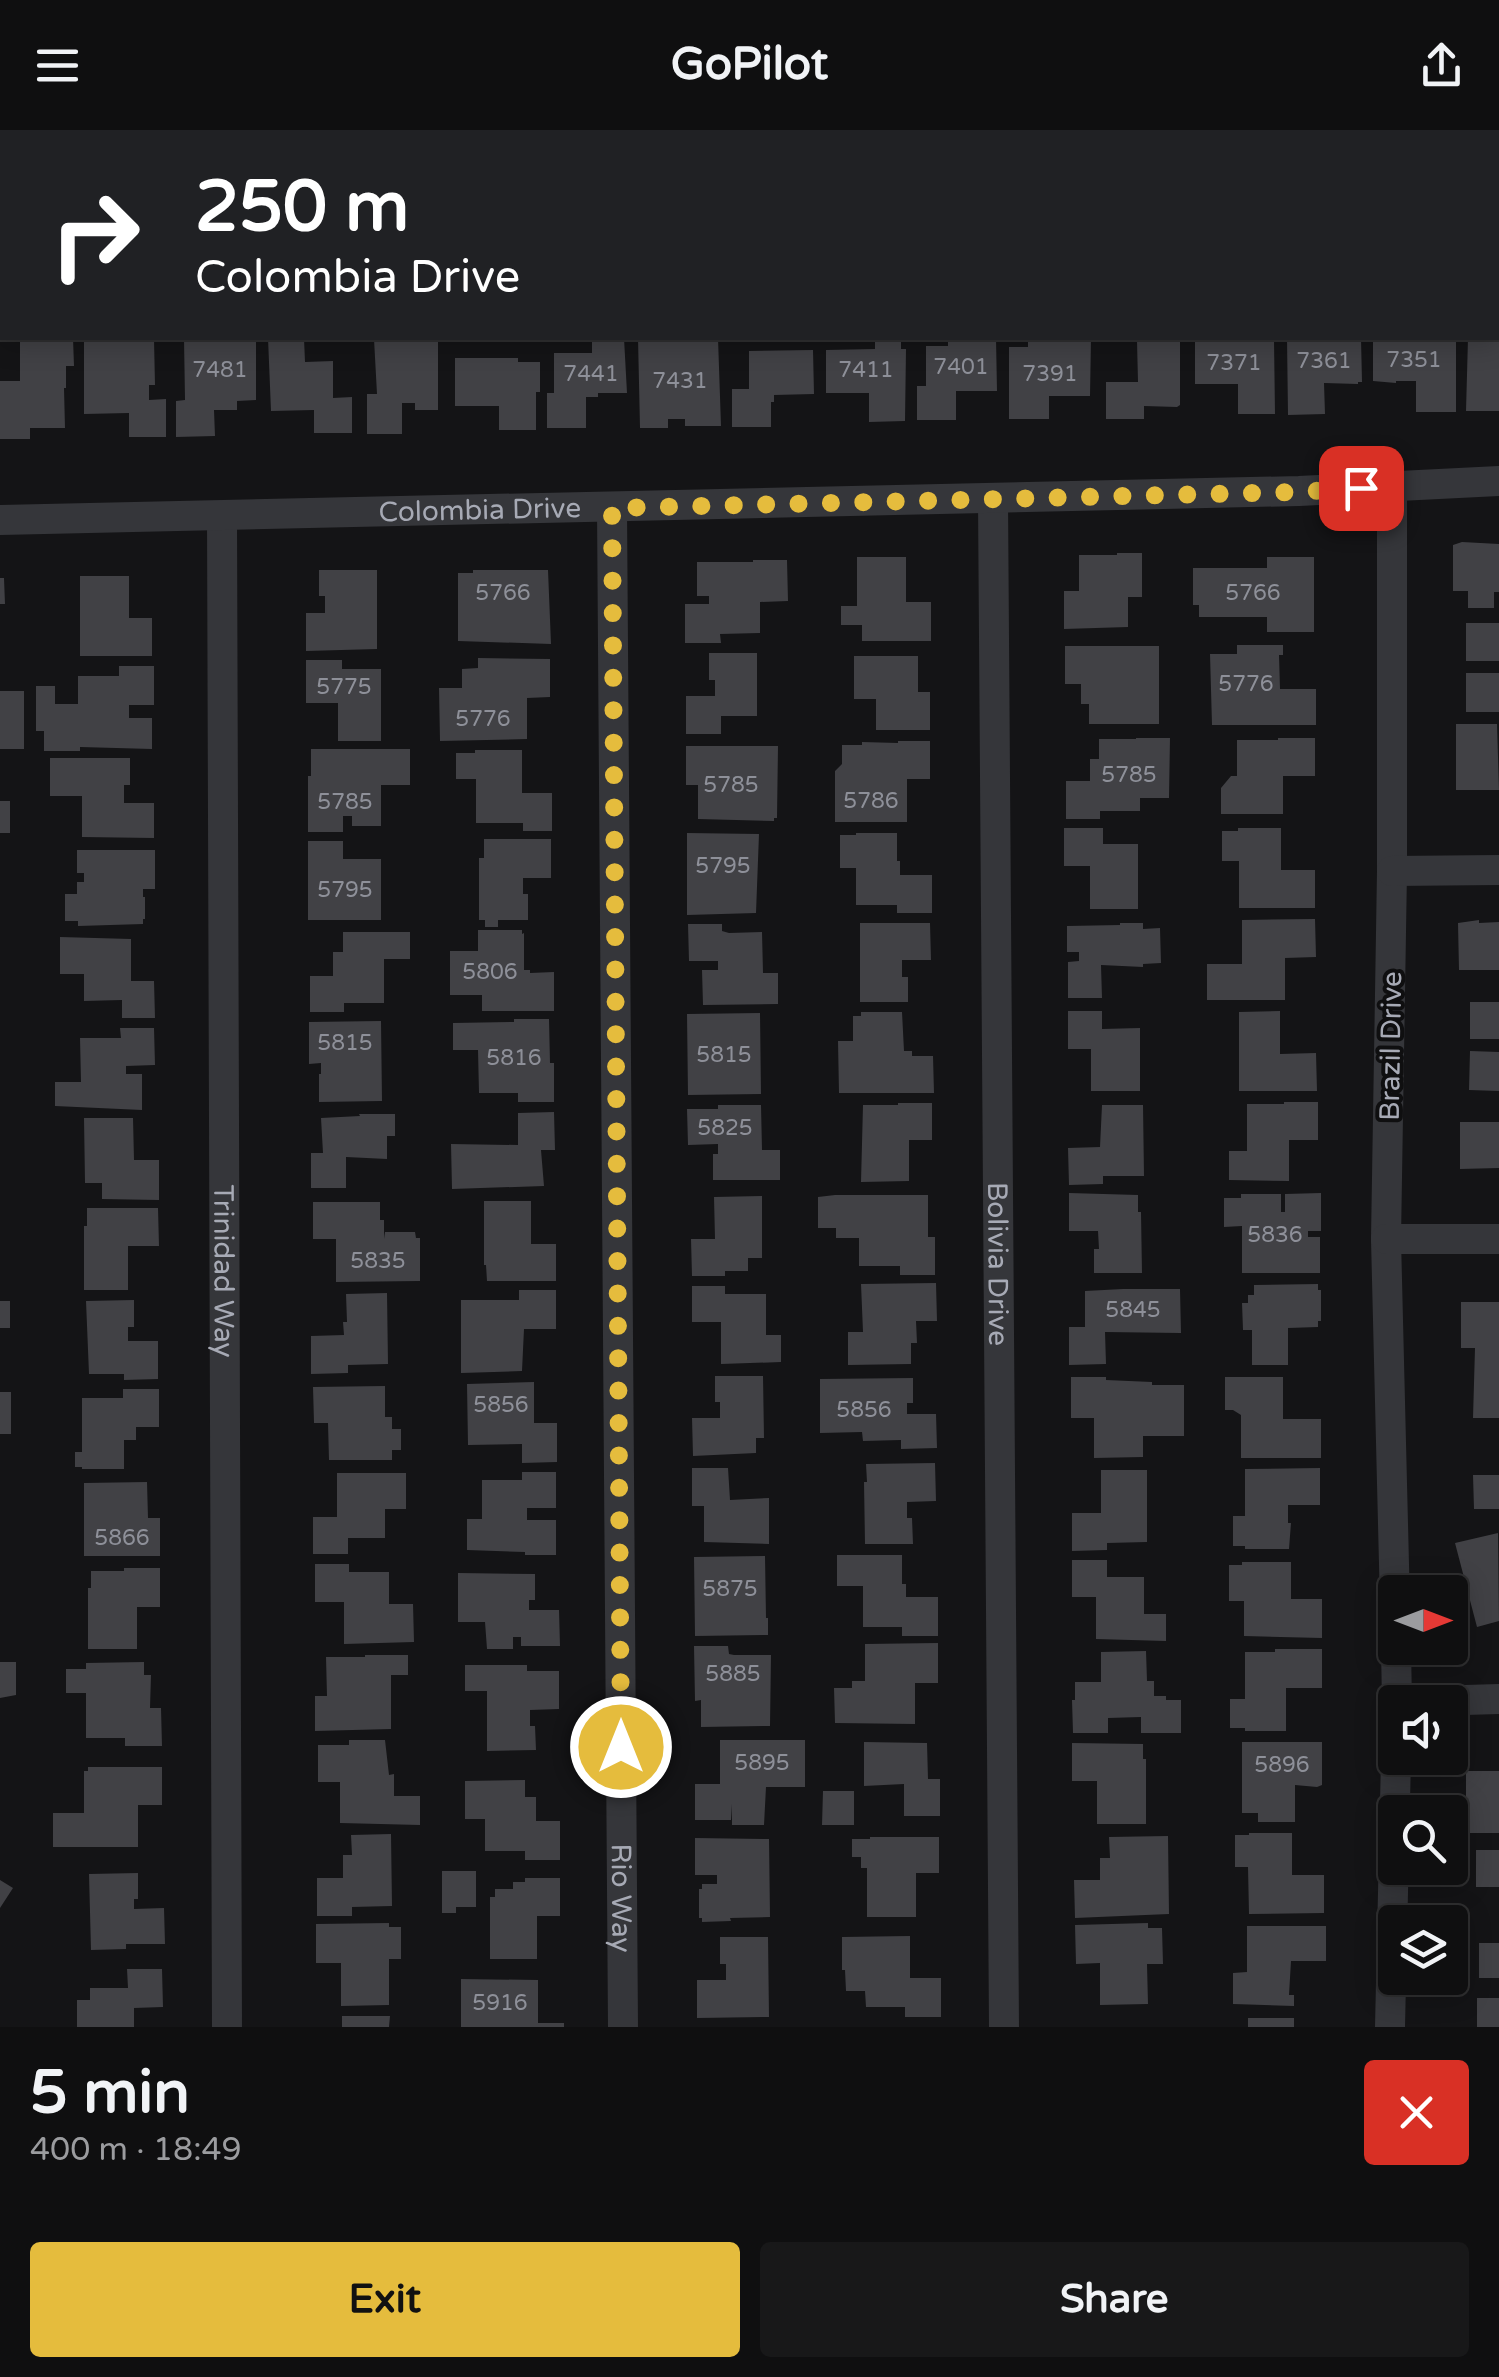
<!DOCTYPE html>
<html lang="en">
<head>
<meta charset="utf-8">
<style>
	body { margin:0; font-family:"Varela Round",sans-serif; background:#181819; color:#f1f3f6; height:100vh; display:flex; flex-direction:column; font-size:38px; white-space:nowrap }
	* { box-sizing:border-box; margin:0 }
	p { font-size:32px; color:#9b9c9f }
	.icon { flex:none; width:55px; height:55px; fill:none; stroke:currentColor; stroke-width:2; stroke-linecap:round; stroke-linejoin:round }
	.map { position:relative; height:1897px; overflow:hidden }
	.side { display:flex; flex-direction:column; background:#0f0f10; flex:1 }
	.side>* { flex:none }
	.banner { position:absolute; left:0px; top:0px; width:1500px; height:210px; box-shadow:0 5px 25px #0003,0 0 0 2px #2f2f30; background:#202124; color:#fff; overflow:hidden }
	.needle { width:65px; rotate:90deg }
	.tools { position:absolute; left:1378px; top:1445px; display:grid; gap:20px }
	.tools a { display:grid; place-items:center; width:90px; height:90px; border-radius:10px; background:#0f0f10; box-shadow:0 5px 25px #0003,0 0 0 2px #2f2f30; font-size:50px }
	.pin { position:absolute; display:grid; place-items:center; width:85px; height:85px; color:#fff; margin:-42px; border-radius:20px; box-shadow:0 5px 15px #0006 }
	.me { position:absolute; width:110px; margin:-55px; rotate:0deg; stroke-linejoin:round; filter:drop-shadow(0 0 8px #0008) }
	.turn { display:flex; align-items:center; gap:35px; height:210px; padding:0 30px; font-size:45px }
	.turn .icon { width:130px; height:130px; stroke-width:2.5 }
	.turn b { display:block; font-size:70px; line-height:85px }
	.round { display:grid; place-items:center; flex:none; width:105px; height:105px; border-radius:10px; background:#181819 }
	.headline { display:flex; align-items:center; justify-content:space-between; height:170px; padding:0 30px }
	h1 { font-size:60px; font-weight:800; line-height:75px }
	.cta { display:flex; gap:20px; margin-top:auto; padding:20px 30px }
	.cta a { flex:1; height:115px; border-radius:10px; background:#e5bc3d; color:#111; font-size:40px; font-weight:800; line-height:115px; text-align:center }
	.cta a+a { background:#181819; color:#f1f3f6 }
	header { display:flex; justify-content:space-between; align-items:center; height:130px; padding:0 30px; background:#0f0f10; font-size:45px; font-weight:800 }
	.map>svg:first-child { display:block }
</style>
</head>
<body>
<header><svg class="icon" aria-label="menu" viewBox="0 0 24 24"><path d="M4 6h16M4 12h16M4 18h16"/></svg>GoPilot<svg class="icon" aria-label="share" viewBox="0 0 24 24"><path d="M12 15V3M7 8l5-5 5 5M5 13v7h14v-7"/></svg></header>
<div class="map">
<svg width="1499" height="1897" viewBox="0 0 1499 1897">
	<rect width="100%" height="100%" fill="#141416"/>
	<!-- building -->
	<path fill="#414145" d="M20,208H73L74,236H66V258H64L65,298H30V309H0V251H20Z
		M184,208H256V270L237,271V280H214L215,306L176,307V271L185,270Z
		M268,208H304L305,232L333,231V268L352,267V303H314V280L271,281Z
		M392,208H438V280H415V273H402V304H367V264H377L374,209Z
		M592,208H624L627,263H598V267H586V298H547V263H554V223H592Z
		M638,208H718L721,296H685V289H668V298H640Z
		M875,208H901V219H906L905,291L869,292V263H826V220L875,219Z
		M948,208H996L997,261H956V290H917V256H926V216H948Z
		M1028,208H1091L1090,266H1049V289H1009V217H1028Z
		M1200,208H1226V210H1274L1275,284H1238V254H1195V210H1200Z
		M1287,208H1361L1362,252H1358V254L1324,253L1325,284L1288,285Z
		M1373,208H1456V282H1416V251H1396V253L1373,251Z
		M1468,208H1499V281H1466Z
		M84,209H154L155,255H149V270L166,269V307H129V283L84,284Z
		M1137,211H1180V275L1177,277L1144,276V289H1106V252H1138Z
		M813,220L814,264L774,265V272H771V297H732V259H749V221Z
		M455,228H518V232H540V262H536V300H499V276H455Z
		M1462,412L1499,414V462H1494V478H1468V461H1453V415Z
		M1117,423H1142V467H1128V497L1064,499V461H1079V425H1117Z
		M857,427H906V472H931V511H862V495H841V476H857Z
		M1267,427H1314V502H1267V487H1199V475H1193V438H1267Z
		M753,430H787L788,471L760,472V503L720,504L721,513H685V474H709V466H697V432H753Z
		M319,440H377V519L306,521V483H325V466H319Z
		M473,440H548L551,514L458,511V443H473Z
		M80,446H129V488H152V526H80Z
		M0,448H4L5,474H0Z
		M1466,493H1499V531H1466Z
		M1237,515H1283V525H1279L1280,559H1316V595H1212L1210,524H1237Z
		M1065,516H1159V594H1089V574H1081V554H1065Z
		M709,523H757V586H721V604H686V566H715V550H709Z
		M854,526H918V562H930V600H876V569H854Z
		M478,528L550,529V567L527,568V609L440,611L439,558H462V539L478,538Z
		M306,530H342V539H381V611H338V573H306Z
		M119,536H154V575H129V588H152V619L80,617V621H44V601H36V556H55V574H78V546H119Z
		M1466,543H1499V582H1466Z
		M0,561H24V619H0Z
		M1456,594H1497L1499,660H1456Z
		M1136,608H1170L1169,668H1140V681H1100V689H1066V651H1090V629H1099V609H1136Z
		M1278,608H1315V646H1283V684H1221V658L1231,646H1237V610H1278Z
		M898,611H930V649H907V692H835V641L842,634V615H862V612L898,613Z
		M686,616H778L777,688H774V691L698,689V655H686Z
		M311,619H410V655H381V696H352V686H343V702H308V646H311Z
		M475,620H522V663H552V701H523V693H476V649H456V623H475Z
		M50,628H130V655H124V673H154V708L82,707V666H50Z
		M0,671H10V703H0Z
		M1064,698H1103V714H1138V779H1090V736H1064Z
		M1238,698H1281V740H1315V778H1239V731H1222V701H1238Z
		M687,703L759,704L756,783L687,785Z
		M856,703H897V731H900V745H932V783H897V775H856V738H840V705H856Z
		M484,709H551V748H523V764H528V790H498V797H485V790H479V728H484Z
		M308,711H343V729H381V790H308Z
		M77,720H155V759H143V767H145V789H143V794L78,796V791H65V764H77V752H84V743H77Z
		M1315,789L1316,827L1285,828V870H1207V834H1242V790Z
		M1479,790V793L1499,792V840H1459L1458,793Z
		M860,793H930L931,830H902V847H908V872H860Z
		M1120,793H1143V799L1160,798L1161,833L1143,834V837L1101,835L1102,868H1068V832L1079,831V822H1067V796L1120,795Z
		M688,794H722V801L729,803L762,802L763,843H778V874L703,875L702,840H718V831H689Z
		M478,800H522V804L524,803V840H530V843L554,842V881H482V865H450V821H478Z
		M343,802H410V829H384V873H344V882H310V846H333V822H343Z
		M60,807L131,809V851H154L155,888H122V870L84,871V844H60Z
		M1470,872H1499V909H1470Z
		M1068,881H1102V899L1140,898V961H1091V919H1068Z
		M1280,881V924L1316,923L1317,961H1239V882Z
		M861,882H902L904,921H912V926H933L934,963H839L838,911H853V886H861Z
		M760,883L761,964L688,965L687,884Z
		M514,889H549L550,933H554V972H518V963H479L478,920H453V893L514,892Z
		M381,891L382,971L319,972V944H321V933L309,934V892Z
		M120,898H154L155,935L126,936V944H142V980L55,976V952H81L80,908H121Z
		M1470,921L1499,922V961L1469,960Z
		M1284,972H1318V1010H1289V1051L1229,1050V1021H1247V974H1284Z
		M898,973H932V1010H909V1051L861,1052L863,975H898Z
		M718,975H761L762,1020H780V1050H713V1024H718V1014L688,1015L687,979H718Z
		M1102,975H1143L1144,1046H1103V1054L1069,1055L1068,1018L1100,1017Z
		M554,982L555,1020H541L544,1056L452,1059L451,1014L518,1015V983Z
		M359,984H395V1006H387V1029L346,1027V1058H311V1023H323L321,988L360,986Z
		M84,988H133L134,1030H159V1070L102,1069V1053H85Z
		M1460,992H1499V1038L1460,1039Z
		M1069,1063L1138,1065V1082H1141L1142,1143H1094V1119H1099L1098,1101H1069Z
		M1321,1063V1101H1308V1107H1320V1143H1242V1096L1224,1097V1068H1241V1064H1281V1082H1285V1064Z
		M835,1065H928V1107H935V1145H900V1136H859V1108H836V1098H818V1067Z
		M762,1066V1128H748V1141H725V1146H692L691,1109H715L714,1067Z
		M484,1071H531V1114H556V1151H487L486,1135H484Z
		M313,1072H380V1090H384V1109L385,1102H415L416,1108H420V1151L336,1152V1109H313Z
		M87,1078H158L159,1116H128V1160H84V1096H87Z
		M936,1153L937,1191H916L917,1213H911V1234L848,1235V1202H863L861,1154Z
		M1318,1154V1160H1321V1191H1318V1197L1288,1198V1235H1252V1200H1243L1242,1173H1248V1165H1254V1155Z
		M692,1156H725V1164H766V1205H781V1232L721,1234V1192H692Z
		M1123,1159H1180L1181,1203L1105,1202L1106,1234L1069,1235V1197H1085V1161Z
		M519,1160H556V1199H524L522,1241L461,1243V1170H519Z
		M387,1163L388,1234L348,1235V1243L311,1244V1206L344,1205L343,1192H347L346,1164Z
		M134,1170V1197H128V1211H158V1249L124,1250V1244H89L86,1171Z
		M0,1171H10V1198H0Z
		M1461,1172H1499V1288H1473L1475,1218H1461Z
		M715,1246H763L764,1308H756V1323L693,1326L692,1288H720V1272H715Z
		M1071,1247H1106V1250L1152,1252V1255H1184V1306H1143V1327L1094,1328V1288H1071Z
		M1225,1247H1283V1289H1321V1328H1241V1285L1233,1280H1225Z
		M913,1248V1273H907V1284H936L937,1318L901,1319V1310L863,1311L862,1302L820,1303V1249Z
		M534,1252V1293H557V1332L522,1333V1314L468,1315L467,1254Z
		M385,1256V1287H392V1299H401V1320H392V1330H329L328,1293H314L313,1257Z
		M123,1259H159V1297H136V1310H124V1339H82V1337H75V1322H82V1268H123Z
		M0,1262H11V1304H0Z
		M935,1333L936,1371L907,1372V1388H912L913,1414H865L864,1352H867L866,1334Z
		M692,1338H728L730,1370L769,1368V1414L704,1412V1376H692Z
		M1320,1338V1375H1288V1393H1291L1289,1419H1245V1416H1233V1386H1245V1339Z
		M1101,1340H1147V1412L1107,1413V1420L1072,1421V1383H1101Z
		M522,1342H556V1378H527V1390H556V1425H525V1422L467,1420V1389H482V1350H522Z
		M337,1343H406V1379H385V1408H348V1424H313V1387H337Z
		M1473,1345H1499V1379H1474Z
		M147,1352L148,1388H160V1426H84V1353Z
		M1498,1403L1499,1491L1477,1497L1455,1413Z
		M837,1425H902V1454H906V1467H938V1506H902V1497H863V1456H837Z
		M765,1426L766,1488H768V1505L695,1506L694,1427Z
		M1072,1430H1107V1447H1144V1484H1166V1511L1096,1509V1467H1072Z
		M1242,1432H1291V1469H1322V1508L1244,1506V1471H1229V1435H1242Z
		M315,1434H349V1442H389V1474H413L414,1512L344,1514V1472H315Z
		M124,1438H160V1477H137V1519H88V1458H91V1441H124Z
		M458,1443L535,1444V1470H529V1480H559L560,1516H521V1507H513V1519H487L485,1492H458Z
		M938,1513V1553H915V1594L835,1593L834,1558H852V1551H865V1514Z
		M694,1516H728L729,1524L734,1525H771L770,1596L701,1597V1570L695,1571Z
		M1275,1519H1322V1558H1286V1601H1245V1598H1230V1569H1245V1522H1275Z
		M1146,1521L1147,1551H1154V1566H1166V1570H1181V1603H1141V1587L1108,1588V1603H1073L1072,1570H1075V1552H1101V1522Z
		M365,1525H408V1545H391V1599L315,1601V1566H327L326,1527H365Z
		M0,1532H16V1565L0,1568Z
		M144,1532V1545H151L150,1578H161L162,1616H125V1608H86V1563H66V1539H86V1533Z
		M465,1535H527V1541H559V1579L530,1580V1596H535L536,1620L487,1621V1561H465Z
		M349,1610H385L389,1645L394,1644V1666H420V1695L340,1693V1652H318V1615H349Z
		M720,1610H805V1657H766L764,1695H732V1674L731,1690H695V1654H720Z
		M864,1612L927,1613L928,1649H940V1686H904V1654L864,1656Z
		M1242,1612H1322V1655L1317,1657L1295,1655V1692H1258V1683H1242Z
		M1072,1613L1143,1614V1629H1146V1694H1097V1651H1072Z
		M88,1637H162V1675H138V1717H53V1683H84V1641H88Z
		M1466,1641H1499V1703H1466Z
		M525,1650V1667H536V1691H560V1730H525V1721H485V1689H465V1651Z
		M823,1661H854V1695H822Z
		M1249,1703H1292V1745H1324V1783L1249,1784L1248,1737H1235V1705H1249Z
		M391,1704L392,1776L352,1777V1786H317V1748H343V1725H352L351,1705Z
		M1168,1706L1169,1784L1075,1788L1074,1750H1100V1728H1110L1109,1707Z
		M870,1707H939V1743H916V1787H867V1738H861V1727H852V1709H870Z
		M695,1708L769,1709L770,1787L730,1788L731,1791L702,1792V1788H699V1759H702V1754H717V1745H695Z
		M1476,1720H1499V1757H1476Z
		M442,1741H476V1777H456V1783H442Z
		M138,1743V1769H134V1779L164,1778L165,1814H126V1819L91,1820L89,1744Z
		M525,1748H560V1786H537V1829H490V1767H495V1759H513V1752H525Z
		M0,1750L13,1758L0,1778Z
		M389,1793V1797H401V1829H389V1875L341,1876V1833H316V1794Z
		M1148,1793V1798H1162L1163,1834H1147L1148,1874L1100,1875V1833L1076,1834L1075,1795Z
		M1247,1796H1326V1831H1291L1289,1865H1294V1876L1233,1874V1843L1247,1842Z
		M910,1806V1848H941V1887H905V1877H866L865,1861H846L845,1840H842V1807Z
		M720,1807H768L769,1887L697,1888V1850H726V1834H720Z
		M1479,1813H1499V1848H1479Z
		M127,1839H162L163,1877L134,1878V1897H77V1870H90V1858H128Z
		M461,1849L538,1850V1893H564V1897H461Z
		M1477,1868H1499V1897H1477Z
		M342,1886H390L389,1897H342Z
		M1248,1888H1294V1897H1248Z"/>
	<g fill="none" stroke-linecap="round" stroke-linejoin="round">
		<!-- minor -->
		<g stroke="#35363a" stroke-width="30">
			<path d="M1392,356V741L1386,1109L1395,1475"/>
			<path id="s1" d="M993,369L1004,1897"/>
			<path id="s2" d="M612,378L623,1897"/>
			<path id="s3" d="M222,386L227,1897"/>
			<path id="s4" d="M0,390L1299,361L1499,351"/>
			<path d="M1392,741L1499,740"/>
			<path d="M1386,1109H1499"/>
			<path d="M1396,1518L1397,1572"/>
			<path d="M1397,1572L1499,1569"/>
			<path d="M1390,1897L1396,1628"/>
		</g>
	</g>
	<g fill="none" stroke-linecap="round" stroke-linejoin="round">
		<!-- route -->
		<path stroke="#e5bc3d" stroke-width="18" stroke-dasharray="0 32.4" d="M621,1617L612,378L1299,362L1361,358"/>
	</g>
	<g text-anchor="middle" stroke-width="8" stroke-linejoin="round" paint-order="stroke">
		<!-- number labels -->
		<g font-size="22" fill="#8e9099">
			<text x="1414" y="237">7351</text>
			<text x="1324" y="238">7361</text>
			<text x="1234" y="240">7371</text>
			<text x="961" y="244">7401</text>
			<text x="220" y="247">7481</text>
			<text x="866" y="247">7411</text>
			<text x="591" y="251">7441</text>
			<text x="1050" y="251">7391</text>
			<text x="680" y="258">7431</text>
			<text x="503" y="470">5766</text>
			<text x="1253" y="470">5766</text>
			<text x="1246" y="561">5776</text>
			<text x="344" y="564">5775</text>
			<text x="483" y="596">5776</text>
			<text x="1129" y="652">5785</text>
			<text x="731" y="662">5785</text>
			<text x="871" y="678">5786</text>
			<text x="345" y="679">5785</text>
			<text x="723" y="743">5795</text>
			<text x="345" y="767">5795</text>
			<text x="490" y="849">5806</text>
			<text x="345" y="920">5815</text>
			<text x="724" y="932">5815</text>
			<text x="514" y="935">5816</text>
			<text x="725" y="1005">5825</text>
			<text x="1275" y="1112">5836</text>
			<text x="378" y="1138">5835</text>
			<text x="1133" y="1187">5845</text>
			<text x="501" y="1282">5856</text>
			<text x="864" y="1287">5856</text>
			<text x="122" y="1415">5866</text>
			<text x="730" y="1466">5875</text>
			<text x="733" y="1551">5885</text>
			<text x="762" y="1640">5895</text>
			<text x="1282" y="1642">5896</text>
			<text x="500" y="1880">5916</text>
		</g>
		<!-- street labels -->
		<g font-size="28" fill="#a7aab5" stroke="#0f0f10">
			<text dy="10" stroke="none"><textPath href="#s4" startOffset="480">Colombia Drive</textPath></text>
			<text transform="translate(1390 916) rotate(-89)" y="10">Brazil Drive</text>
			<text dy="10" stroke="none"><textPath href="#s1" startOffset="765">Bolivia Drive</textPath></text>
			<text dy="10" stroke="none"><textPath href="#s3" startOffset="755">Trinidad Way</textPath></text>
			<text dy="10" stroke="none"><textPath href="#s2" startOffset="1390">Rio Way</textPath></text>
		</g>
	</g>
</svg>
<div class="tools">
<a><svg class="needle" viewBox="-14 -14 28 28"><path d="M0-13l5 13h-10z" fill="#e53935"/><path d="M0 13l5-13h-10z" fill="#9b9c9f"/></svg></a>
<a><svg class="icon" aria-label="sound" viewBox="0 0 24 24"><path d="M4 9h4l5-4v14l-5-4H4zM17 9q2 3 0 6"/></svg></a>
<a><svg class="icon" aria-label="search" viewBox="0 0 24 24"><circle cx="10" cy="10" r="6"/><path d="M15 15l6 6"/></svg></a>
<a><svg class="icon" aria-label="layers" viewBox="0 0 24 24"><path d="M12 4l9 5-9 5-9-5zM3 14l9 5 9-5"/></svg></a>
</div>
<div class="pin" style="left:1361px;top:358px;background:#d93025"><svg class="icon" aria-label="arrive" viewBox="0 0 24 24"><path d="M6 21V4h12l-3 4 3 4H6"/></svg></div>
<svg class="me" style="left:621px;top:1617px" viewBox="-20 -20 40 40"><circle r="17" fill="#e5bc3d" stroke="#fff" stroke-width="3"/><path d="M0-11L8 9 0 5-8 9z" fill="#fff"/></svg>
<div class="banner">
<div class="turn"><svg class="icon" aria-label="right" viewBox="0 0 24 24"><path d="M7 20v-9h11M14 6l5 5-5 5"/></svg><div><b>250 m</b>Colombia Drive</div></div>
</div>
</div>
<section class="side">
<div class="headline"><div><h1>5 min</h1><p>400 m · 18:49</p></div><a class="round" style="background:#d93025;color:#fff"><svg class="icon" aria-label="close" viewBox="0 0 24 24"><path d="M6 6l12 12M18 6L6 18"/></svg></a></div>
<div class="cta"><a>Exit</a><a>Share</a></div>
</section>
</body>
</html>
